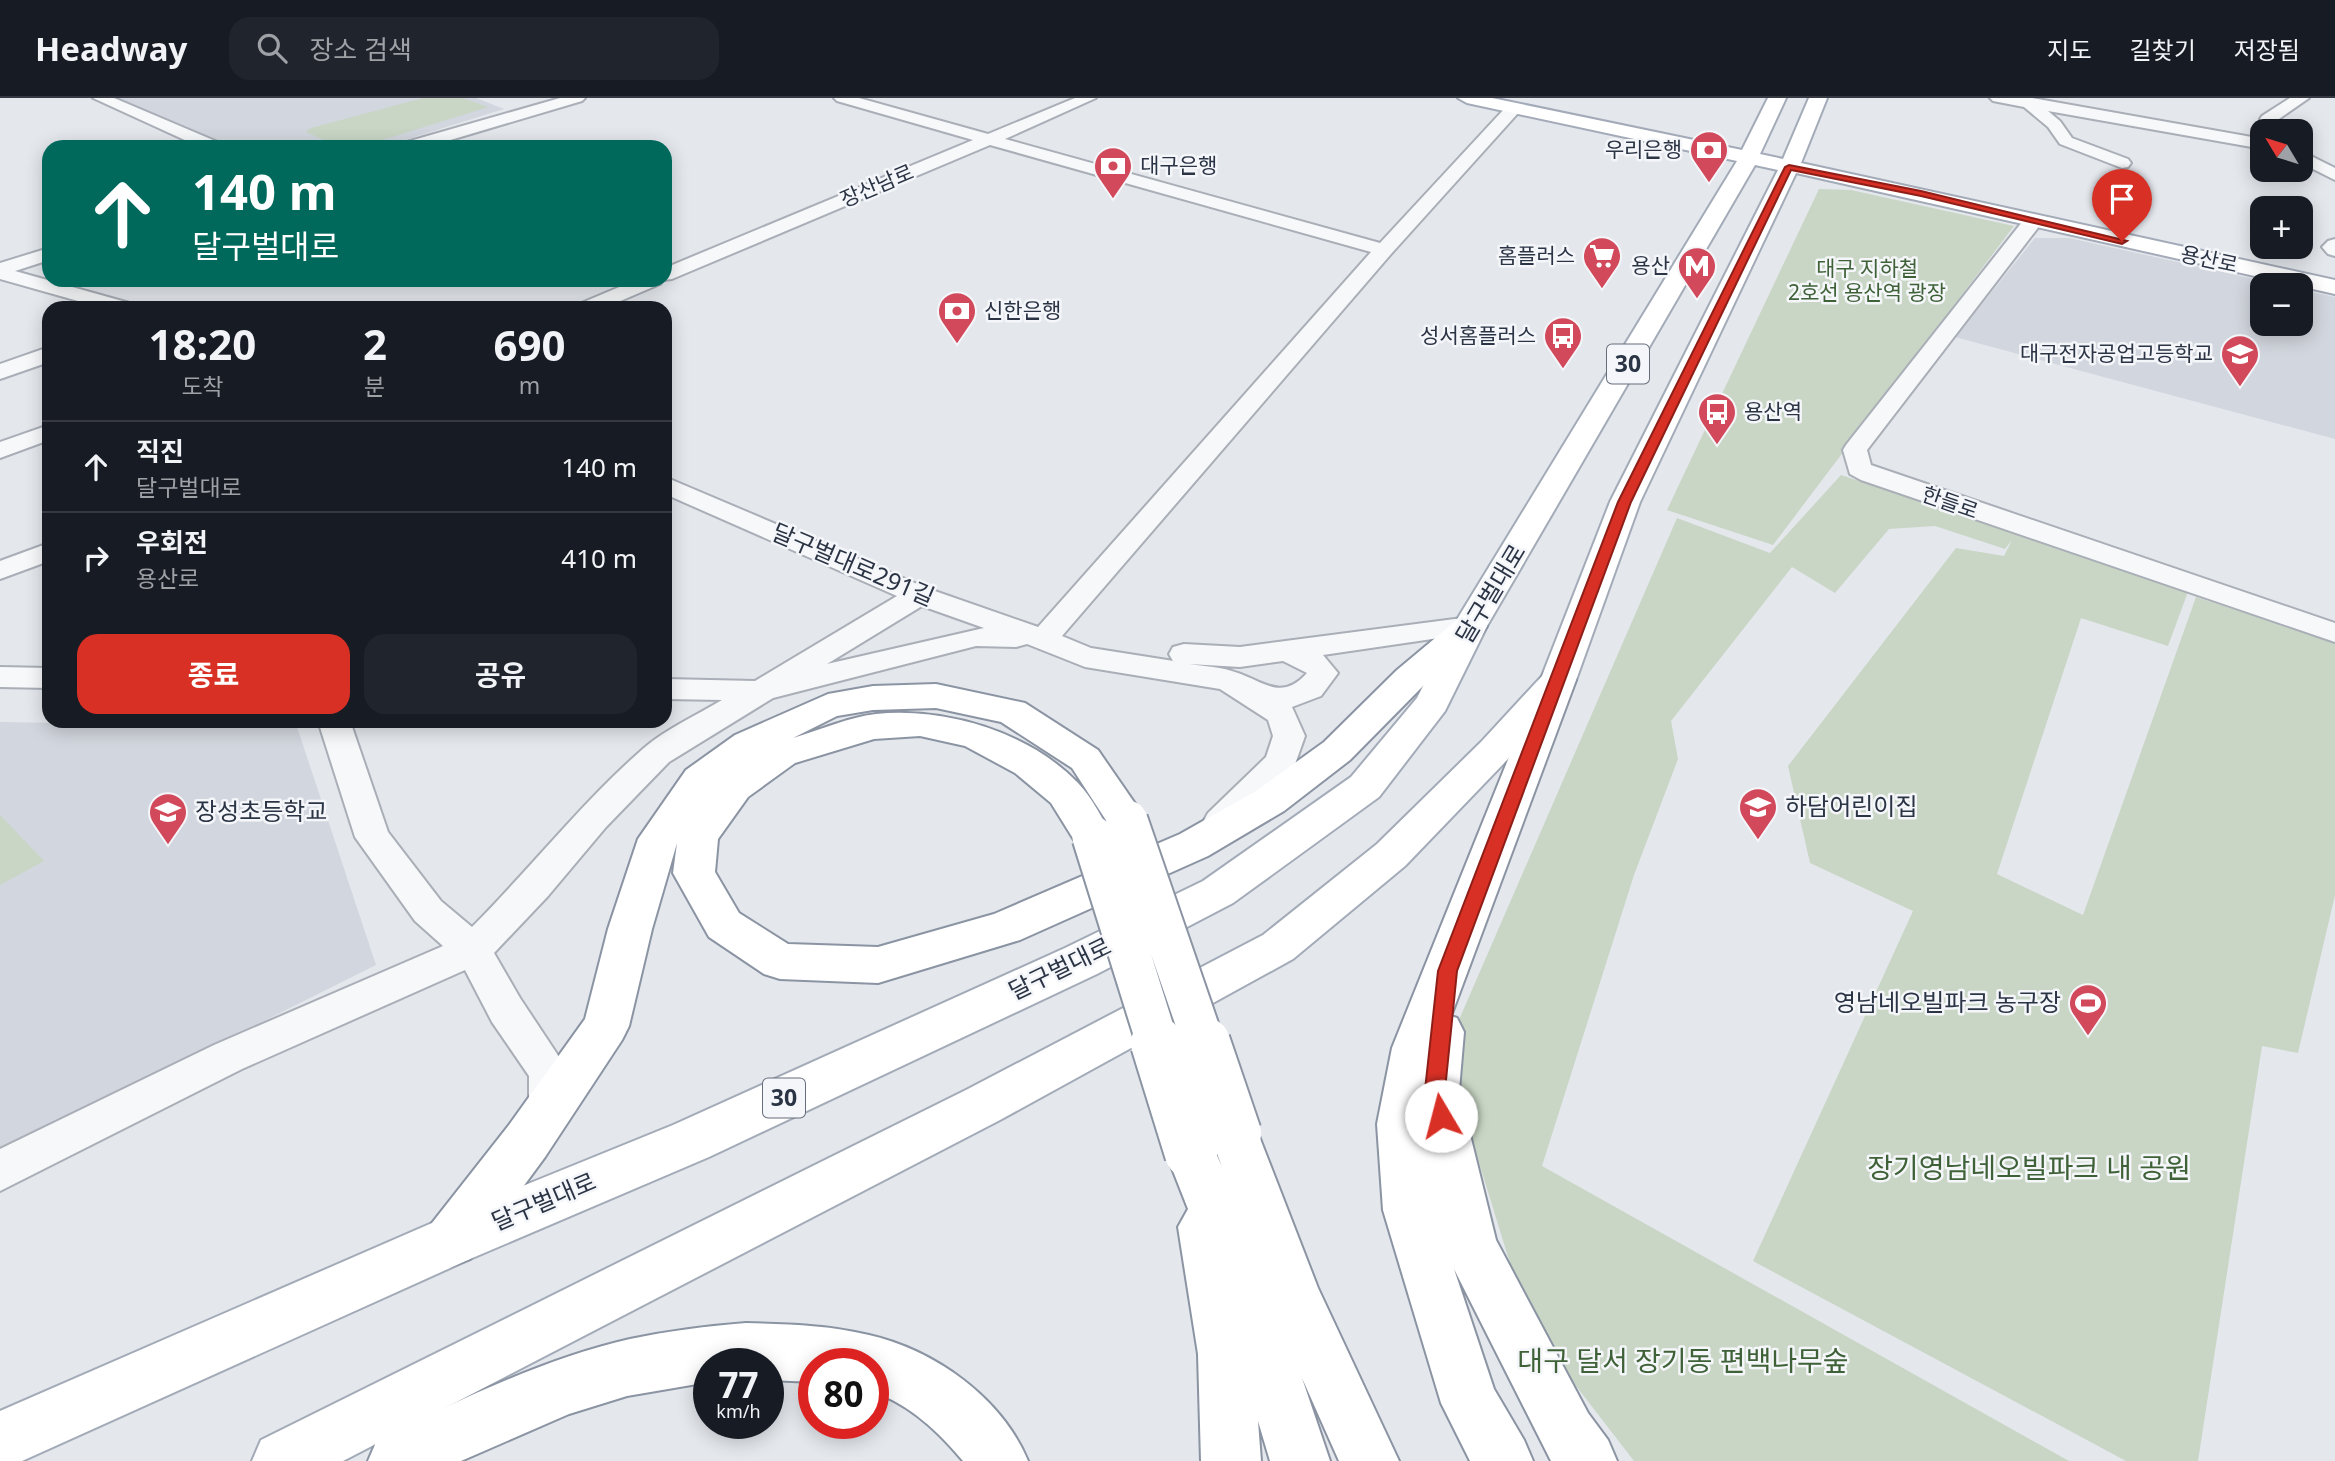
<!DOCTYPE html>
<html lang="ko">
<head>
<meta charset="utf-8">
<style>
	body { margin:0; font-family:"Noto Sans","Noto Sans KR",sans-serif; background:#20242c; color:#f1f3f6; height:100vh; display:flex; flex-direction:column; font-size:26px; white-space:nowrap }
	* { box-sizing:border-box; margin:0 }
	p { font-size:23px; color:#9ea1a6 }
	.icon { flex:none; width:38px; height:38px; fill:none; stroke:currentColor; stroke-width:2; stroke-linecap:round; stroke-linejoin:round }
	.map { position:relative; flex:1; overflow:hidden }
	.details { position:absolute; left:42px; top:203px; width:630px; height:427px; display:flex; flex-direction:column; background:#171b24; border-radius:21px; box-shadow:0 4px 18px #0003 }
	.details>* { flex:none }
	.top-card { position:absolute; left:42px; top:42px; width:630px; height:147px; border-radius:21px; box-shadow:0 4px 18px #0003; background:#00695c; color:#fff; overflow:hidden }
	.needle { width:46px; rotate:308deg }
	.controls { position:absolute; left:2250px; top:21px; display:grid; gap:14px }
	.controls a { display:grid; place-items:center; width:63px; height:63px; border-radius:14px; background:#171b24; box-shadow:0 4px 18px #0003; font-size:35px }
	.speed { position:absolute; left:693px; top:1250px; display:flex; gap:14px; font-size:35px; font-weight:700; text-align:center }
	.speed>* { display:grid; place-content:center; width:91px; height:91px; border-radius:50%; background:#171b24; box-shadow:0 4px 18px #0003; line-height:1 }
	.speed small { font-size:18px; font-weight:400 }
	.speed .limit { border:10px solid #d22; background:#fff; color:#111 }
	.pin { position:absolute; display:grid; place-items:center; width:60px; height:60px; color:#fff; margin:-72px -30px; border-radius:50% 50% 50% 0; rotate:-45deg; box-shadow:0 0 7px #0007 }
	.pin .icon { rotate:45deg }
	.me { position:absolute; width:77px; margin:-38px; rotate:352deg; stroke-linejoin:round; filter:drop-shadow(0 0 5px #0008) }
	.turn { display:flex; align-items:center; gap:24px; height:147px; padding:0 35px; font-size:32px }
	.turn .icon { width:91px; height:91px; stroke-width:2.5 }
	.turn b { display:block; font-size:49px; line-height:60px }
	.eta { display:flex; justify-content:space-evenly; align-items:center; height:119px; text-align:center }
	.eta b { font-size:42px; font-weight:700; line-height:49px }
	.action { display:flex; gap:14px; margin-top:auto; padding:14px 35px }
	.action a { flex:1; height:80px; border-radius:21px; background:#d93025; color:#fff; font-size:28px; font-weight:700; line-height:80px; text-align:center }
	.action a+a { background:#20242c; color:#f1f3f6 }
	ul { padding:0; list-style:none }
	li { display:flex; align-items:center; gap:21px; height:91px; padding:0 35px; border-top:2px solid #363941 }
	li div { flex:1 }
	li b { display:block; font-size:26px }
	li em { font-style:normal }
	header { display:flex; align-items:center; gap:42px; box-sizing:border-box; height:98px; padding:0 35px; background:#171b24; border-bottom:2px solid #363941 }
	header strong { font-size:33px }
	nav { display:flex; gap:38px; margin-inline-start:auto; font-size:24px }
	.search { width:490px; height:63px; background:#20242c; display:flex; align-items:center; gap:18px; box-sizing:border-box; padding:0 24px; border-radius:21px; color:#9ea1a6; font-size:26px }
	.map>svg:first-child { display:block }
</style>
</head>
<body>
<header>
<strong>Headway</strong>
<div class="search"><svg class="icon" aria-label="search" viewBox="0 0 24 24"><circle cx="10" cy="10" r="6"/><path d="M15 15l6 6"/></svg>장소 검색</div>
<nav><a>지도</a><a>길찾기</a><a>저장됨</a></nav>
</header>
<div class="map">
<svg width="2335" height="1363" viewBox="0 0 2335 1363">
	<rect width="100%" height="100%" fill="#e4e7ec"/>
	<!-- built -->
	<path fill="#d2d6de" d="M119,0H476L504,11L382,49H226L187,31V28L183,29Z
		M2035,140H2069L2281,187H2263V226H2301V192L2335,199V341L1955,239Z
		M0,624L297,629L376,867L0,1055Z"/>
	<!-- green -->
	<path fill="#c9d6c5" d="M423,0H463L488,9L360,49H339L306,34L311,30Z
		M1819,91L1851,92L2014,128L1773,447L1667,412Z
		M1841,377L2189,491L2168,548L2081,520L1997,776L2083,817L2196,499L2335,544V797L2298,955L2262,948L2198,1363H2126L1753,1163L1913,813L1810,765L1788,668L1956,450L2004,458L2012,442L2005,451L1935,428L1889,431L1835,495L1792,469L1671,623L1678,661L1634,777L1542,1068L2069,1363H1634L1529,1227L1445,954L1677,420L1770,455Z
		M0,717L44,763L0,787Z"/>
	<g fill="none" stroke-linecap="round" stroke-linejoin="round">
		<defs>
			<path id="minor" d="M93,0H114L220,45L222,49H200Z
				M560,0H585L582,3L427,49H401L403,45Z
				M834,0H859L988,36L1075,0H1096L1005,41L1380,145L1507,8H1519L1521,11L1519,14L1391,156L1062,538L1091,550L1180,564L1173,563L1169,556L1173,549L1184,546L1240,549L1470,519L1480,522L1485,528L1480,534L1323,557L1338,575L1321,598L1292,609L1305,638L1293,672L1232,733L1220,737L1208,733L1203,724L1208,715L1266,659L1273,638L1268,622L1220,591L1085,569L1027,546L1016,549L976,548L773,600L669,664L606,729L548,798L494,855L520,900L569,974L571,1009L565,1022L550,1028L535,1022L529,1009V978L492,924L465,872L242,971L0,1093V1051L214,947L443,848L415,823L355,739L318,623H350L388,734L441,803L472,829C530,771 582,704 644,650C666,631 697,617 722,602L665,601V581L755,583L897,498L665,396V379L929,491L1038,529L1371,154L990,47L672,181L663,182L660,186L604,210H576L579,206L636,182H665V170L973,42L837,3ZM922,508L984,530L827,566ZM1283,563L1307,575C1282,603 1264,584 1238,575C1222,569 1204,568 1189,566L1240,569Z
				M1990,0H2032L2263,41V51L2048,13L2060,23L2072,40L2128,61L2131,65L2128,69L2122,70L2060,46L2048,29L2024,9L1993,3Z
				M2290,0H2309L2276,23L2279,33H2263L2260,21L2262,18Z
				M2301,53L2335,70V82L2301,65Z
				M2033,117L2042,123L2040,127L1867,352L1871,367L2335,525V544L1861,382L1850,376L1843,352L1846,347L2026,119Z
				M2335,141V158L2328,156L2322,149L2328,143Z
				M49,150V162L15,173L133,206L136,210H103L0,181V165Z
				M49,249V264L0,281V266Z
				M49,327V342L0,360V344Z
				M49,445V463L0,481V463Z
				M0,569L49,570V590L0,589Z"/>
			<path id="major" d="M1458,0H1492L1742,52L1768,0H1786L1760,56L1783,61L1809,0H1827L1801,65L2335,182V196L1796,75L1640,404L1576,582L1507,662L1405,768L1293,861L1000,1022L343,1363H252L261,1342L966,992L1263,837L1377,746L1481,644L1542,578L1610,404L1778,72L1755,67L1487,528L1445,613L1379,699L1233,805L1097,876L709,1059L470,1161L22,1363H0V1313L432,1125L673,1027L1065,850L1203,783L1351,679L1417,600L1453,528L1737,63L1467,5Z"/>
			<path id="highway" d="M1470,517L1482,521L1487,528L1482,535L1423,588L1350,662L1284,713L1208,758L1020,842L878,885L780,881L764,876L709,839L673,775L677,745L652,831L629,928L622,942L545,1059L470,1161L451,1168L432,1161L425,1143L432,1125L509,1027L585,921L608,831L638,741L686,672L735,637L828,596L873,588L936,586L1025,605L1098,652L1147,723L1141,733L1127,738L1113,733L1072,670L1001,624L936,610L873,612L837,618L793,640C820,632 849,619 876,616C945,609 1029,634 1078,685C1092,699 1103,722 1113,739L1107,750L1093,754L1079,750L1051,705L1015,675L965,648L920,638L874,641L795,665L748,699L718,741L715,774L739,815L788,846L878,849L994,816L1180,736L1256,693L1324,644L1397,572L1458,521Z
				M1558,570L1571,574L1576,582L1451,918L1457,920L1464,934L1459,992L1496,1142L1588,1315L1608,1342L1617,1363H1551L1454,1171L1494,1291L1524,1342L1533,1363H1470L1441,1305L1383,1112L1377,1026L1392,950L1540,582L1545,574Z
				M1235,1014L1252,1020L1318,1190L1399,1363H1339L1302,1280L1330,1363H1270L1258,1323L1261,1363H1201L1198,1256L1178,1129L1188,1111L1166,1055L1173,1039L1191,1032L1209,1039L1222,1069L1210,1036L1218,1020Z
				M746,1225C787,1226 829,1227 869,1237C935,1252 1002,1300 1028,1363H963C940,1335 908,1305 873,1294V1265H814V1284L768,1282V1265H709V1284L627,1298L569,1316L461,1363H368L377,1342C458,1303 542,1261 630,1241C668,1233 707,1228 746,1225Z"/>
		</defs>
		<!-- minor casing -->
		<use href="#minor" stroke="#a9aeb7" stroke-width="4"/>
		<!-- major casing -->
		<use href="#major" stroke="#a3abb8" stroke-width="4"/>
		<!-- highway casing -->
		<use href="#highway" stroke="#8b94a3" stroke-width="4"/>
		<!-- minor -->
		<use href="#minor" fill="#f7f8fa" fill-rule="evenodd"/>
		<!-- major -->
		<use href="#major" fill="#fff" fill-rule="evenodd"/>
		<!-- highway -->
		<use href="#highway" fill="#fff" fill-rule="evenodd"/>
		<defs>
			<path id="highway-bridge-far1" d="M1127,723L1204,947
				M1093,739L1158,947"/>
			<path id="highway-bridge" d="M1157,945L1191,1055
				M1204,945L1235,1036"/>
		</defs>
		<!-- highway-bridge-far1 casing -->
		<use href="#highway-bridge-far1" stroke="#8b94a3" stroke-width="45" stroke-linecap="butt"/>
		<!-- highway-bridge casing -->
		<use href="#highway-bridge" stroke="#8b94a3" stroke-width="56" stroke-linecap="butt"/>
		<!-- highway-bridge-far1 -->
		<use href="#highway-bridge-far1" stroke="#fff" stroke-width="41"/>
		<!-- highway-bridge -->
		<use href="#highway-bridge" stroke="#fff" stroke-width="52"/>
	</g>
	<!-- route -->
	<path fill="#d93025" stroke="#8d1f18" stroke-width="2" d="M1789,67L1921,93L2127,143L2122,146L1921,98L1791,72L1631,404L1457,873L1445,992L1451,1018L1448,1025L1441,1028L1434,1025L1425,992L1438,873L1618,404L1785,69Z"/>
	<!-- icons -->
	<defs>
		<symbol id="bank-pin" viewBox="-11 -11 22 30"><path d="M0 17L-7.5 6A9.5 9.5 0 1 1 7.5 6Z" fill="#d1495b" stroke="#f4f6f9"/><path d="M-6-4H6V4H-6ZM0-2.3a2.3 2.3 0 1 0 0 4.6a2.3 2.3 0 1 0 0-4.6Z" fill="#fff"/></symbol>
		<symbol id="supermarket-pin" viewBox="-11 -11 22 30"><path d="M0 17L-7.5 6A9.5 9.5 0 1 1 7.5 6Z" fill="#d1495b" stroke="#f4f6f9"/><path d="M-6-5.5h2.5l.6 2H6L4.5 2H-2.5L-4.4-4H-6ZM-1.5 3.2a1.3 1.3 0 1 0 .1 0ZM3 3.2a1.3 1.3 0 1 0 .1 0Z" fill="#fff"/></symbol>
		<symbol id="metro-pin" viewBox="-11 -11 22 30"><path d="M0 17L-7.5 6A9.5 9.5 0 1 1 7.5 6Z" fill="#d1495b" stroke="#f4f6f9"/><path d="M-5.5 5V-5H-3L0 0L3-5H5.5V5H3V-.5L0 4L-3-.5V5Z" fill="#fff"/></symbol>
		<symbol id="bus-pin" viewBox="-11 -11 22 30"><path d="M0 17L-7.5 6A9.5 9.5 0 1 1 7.5 6Z" fill="#d1495b" stroke="#f4f6f9"/><path d="M-5-6H5V4H4V6H2V4H-2V6H-4V4H-5ZM-3.5-4V0h7V-4ZM-3.5 1.2v1.5H-2V1.2ZM2 1.2v1.5H3.5V1.2Z" fill="#fff"/></symbol>
		<symbol id="school-pin" viewBox="-11 -11 22 30"><path d="M0 17L-7.5 6A9.5 9.5 0 1 1 7.5 6Z" fill="#d1495b" stroke="#f4f6f9"/><path d="M0-5L7-2L0 1L-7-2ZM-4 1L0 2.5L4 1V4Q0 6-4 4Z" fill="#fff"/></symbol>
		<symbol id="stadium-pin" viewBox="-11 -11 22 30"><path d="M0 17L-7.5 6A9.5 9.5 0 1 1 7.5 6Z" fill="#d1495b" stroke="#f4f6f9"/><path d="M0-5a6.5 5 0 1 0 0 10a6.5 5 0 1 0 0-10ZM-3.5-1.8h7v3.6h-7Z" fill="#fff"/></symbol>
	</defs>
	<g fill-rule="evenodd">
		<use href="#bank-pin" x="1687" y="30" width="44" height="60"/>
		<use href="#bank-pin" x="1091" y="46" width="44" height="60"/>
		<use href="#supermarket-pin" x="1580" y="136" width="44" height="60"/>
		<use href="#metro-pin" x="1675" y="146" width="44" height="60"/>
		<use href="#bank-pin" x="935" y="191" width="44" height="60"/>
		<use href="#bus-pin" x="1541" y="216" width="44" height="60"/>
		<use href="#school-pin" x="2218" y="234" width="44" height="60"/>
		<use href="#bus-pin" x="1695" y="292" width="44" height="60"/>
		<use href="#school-pin" x="1736" y="687" width="44" height="60"/>
		<use href="#school-pin" x="146" y="692" width="44" height="60"/>
		<use href="#stadium-pin" x="2066" y="883" width="44" height="60"/>
	</g>
	<g text-anchor="middle" stroke-width="5" stroke-linejoin="round" paint-order="stroke">
		<!-- far-poi labels -->
		<g font-size="21" fill="#2b3445" stroke="#f4f6f9" text-anchor="end">
			<text x="1682" y="59">우리은행</text>
			<text x="1140" y="75" text-anchor="start">대구은행</text>
			<text x="1575" y="165">홈플러스</text>
			<text x="1670" y="175">용산</text>
			<text x="984" y="220" text-anchor="start">신한은행</text>
			<text x="1536" y="245">성서홈플러스</text>
			<text x="2213" y="263">대구전자공업고등학교</text>
			<text x="1744" y="321" text-anchor="start">용산역</text>
		</g>
		<!-- far-street labels -->
		<g font-size="21" fill="#2b3445" stroke="#f4f6f9">
			<text transform="translate(877 88) rotate(-23)" y="7">장산남로</text>
			<text transform="translate(2209 162) rotate(12)" y="7">용산로</text>
			<text transform="translate(1950 405) rotate(19)" y="7">한들로</text>
		</g>
		<!-- far-park labels -->
		<g font-size="21" fill="#3f6138" stroke="#f4f6f9">
			<text x="1867" y="178">대구 지하철<tspan x="1867" dy="24">2호선 용산역 광장</tspan></text>
		</g>
		<!-- shield labels -->
		<g fill="#f4f6f9" stroke="#676e7b" stroke-width="2">
			<rect x="1607" y="246.5" width="42" height="39" rx="5"/>
			<rect x="763" y="980.5" width="42" height="39" rx="5"/>
		</g>
		<g font-size="23" font-weight="bold" fill="#2b3445">
			<text x="1628" y="274">30</text>
			<text x="784" y="1008">30</text>
		</g>
		<!-- street labels -->
		<g font-size="24" fill="#2b3445" stroke="#f4f6f9">
			<text transform="translate(853 467) rotate(23)" y="8">달구벌대로291길</text>
			<text transform="translate(1491 496) rotate(-59)" y="8">달구벌대로</text>
			<text transform="translate(1060 871) rotate(-26)" y="8">달구벌대로</text>
			<text transform="translate(544 1104) rotate(-23)" y="8">달구벌대로</text>
		</g>
		<!-- poi labels -->
		<g font-size="24" fill="#2b3445" stroke="#f4f6f9" text-anchor="start">
			<text x="1785" y="717">하담어린이집</text>
			<text x="195" y="722">장성초등학교</text>
			<text x="2061" y="913" text-anchor="end">영남네오빌파크 농구장</text>
		</g>
		<!-- near-park labels -->
		<g font-size="28" fill="#3f6138" stroke="#f4f6f9">
			<text x="2029" y="1080">장기영남네오빌파크 내 공원</text>
			<text x="1683" y="1273">대구 달서 장기동 편백나무숲</text>
		</g>
	</g>
</svg>
<div class="controls">
<a><svg class="needle" viewBox="-14 -14 28 28"><path d="M0-13l5 13h-10z" fill="#e53935"/><path d="M0 13l5-13h-10z" fill="#9ea1a6"/></svg></a>
<a>+</a>
<a>−</a>
</div>
<div class="speed"><div>77<small>km/h</small></div><div class="limit">80</div></div>
<div class="pin" style="left:2122px;top:143px;background:#d93025"><svg class="icon" aria-label="arrive" viewBox="0 0 24 24"><path d="M6 21V4h12l-3 4 3 4H6"/></svg></div>
<svg class="me" style="left:1441px;top:1018px" viewBox="-20 -20 40 40"><circle r="19" fill="#fff"/><path d="M0-13L10 11 0 6-10 11z" fill="#d93025"/></svg>
<div class="top-card">
<div class="turn"><svg class="icon" aria-label="ahead" viewBox="0 0 24 24"><path d="M12 20V5M6 11l6-6 6 6"/></svg><div><b>140 m</b>달구벌대로</div></div>
</div>
<section class="details">
<div class="eta">
<div><b>18:20</b><p>도착</p></div>
<div><b>2</b><p>분</p></div>
<div><b>690</b><p>m</p></div>
</div>
<ul>
<li><svg class="icon" aria-label="ahead" viewBox="0 0 24 24"><path d="M12 20V5M6 11l6-6 6 6"/></svg><div><b>직진</b><p>달구벌대로</p></div><em>140 m</em></li>
<li><svg class="icon" aria-label="right" viewBox="0 0 24 24"><path d="M7 20v-9h11M14 6l5 5-5 5"/></svg><div><b>우회전</b><p>용산로</p></div><em>410 m</em></li>
</ul>
<div class="action"><a>종료</a><a>공유</a></div>
</section>
</div>
</body>
</html>
